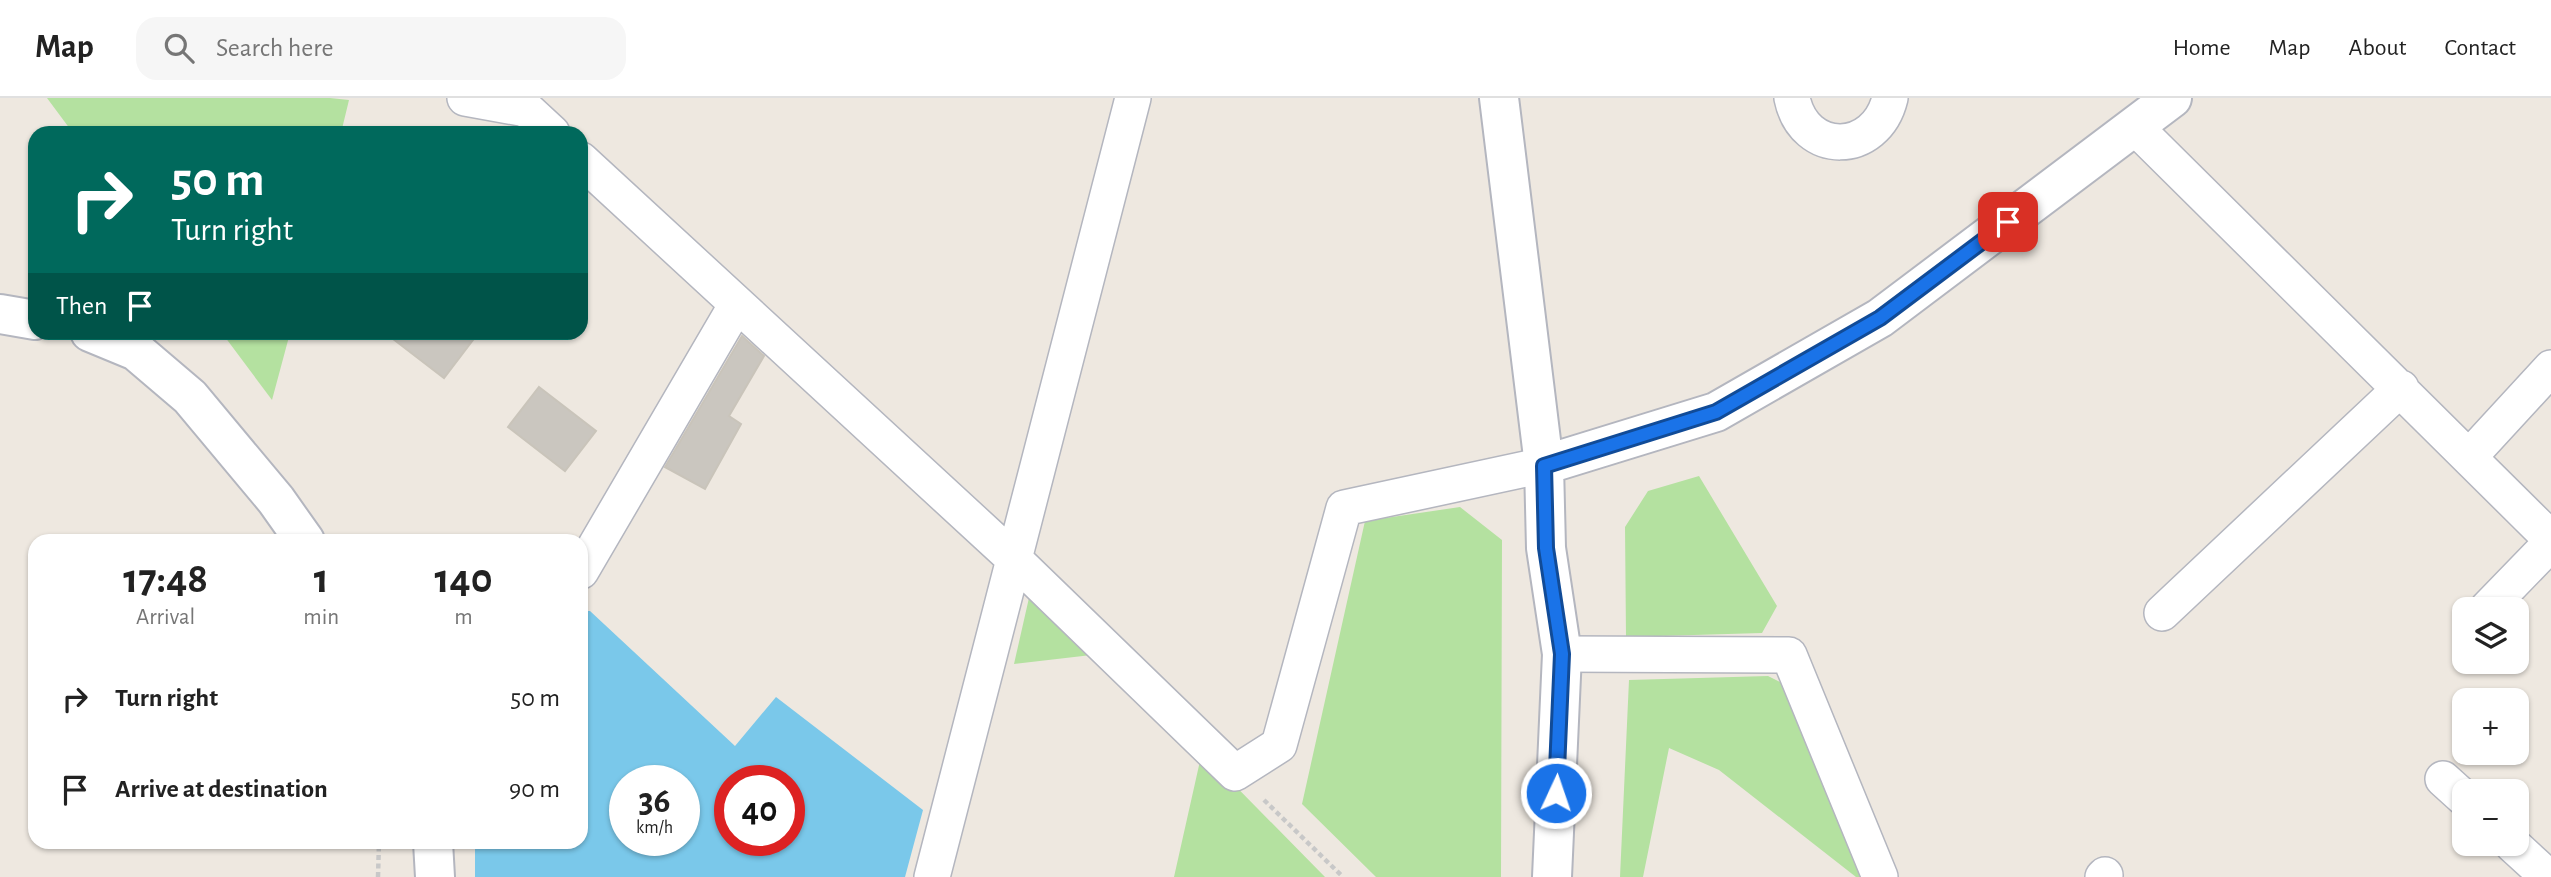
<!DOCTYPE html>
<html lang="en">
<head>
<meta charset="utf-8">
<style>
	body { margin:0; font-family:"Alegreya Sans",sans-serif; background:#f6f6f6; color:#222; height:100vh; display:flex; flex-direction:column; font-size:26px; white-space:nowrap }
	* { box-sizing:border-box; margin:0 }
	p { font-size:23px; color:#767676 }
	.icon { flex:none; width:38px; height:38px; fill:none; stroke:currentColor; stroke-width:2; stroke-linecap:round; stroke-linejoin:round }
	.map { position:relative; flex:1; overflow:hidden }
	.drawer { position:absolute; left:28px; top:436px; width:560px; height:315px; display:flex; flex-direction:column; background:#fff; border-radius:21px; box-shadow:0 2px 5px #0004 }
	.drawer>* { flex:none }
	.guide { position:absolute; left:28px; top:28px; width:560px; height:214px; border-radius:21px; box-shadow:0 2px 5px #0004; background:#00695c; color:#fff; overflow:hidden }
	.tools { position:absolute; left:2452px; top:499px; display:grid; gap:14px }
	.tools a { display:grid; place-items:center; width:77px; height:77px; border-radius:14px; background:#fff; box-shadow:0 2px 5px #0004; font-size:35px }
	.speed { position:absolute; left:609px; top:667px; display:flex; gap:14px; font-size:35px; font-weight:700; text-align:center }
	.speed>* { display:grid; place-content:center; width:91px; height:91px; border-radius:50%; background:#fff; box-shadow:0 2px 5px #0004; line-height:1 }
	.speed small { font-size:18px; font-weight:400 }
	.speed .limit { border:10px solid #d22; background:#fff; color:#111 }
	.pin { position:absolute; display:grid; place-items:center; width:60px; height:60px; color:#fff; margin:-30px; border-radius:14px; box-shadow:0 4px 10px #0006 }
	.me { position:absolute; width:77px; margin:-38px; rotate:3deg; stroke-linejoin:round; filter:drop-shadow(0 0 5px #0008) }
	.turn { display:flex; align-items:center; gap:24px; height:147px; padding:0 28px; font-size:32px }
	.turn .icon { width:91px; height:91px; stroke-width:2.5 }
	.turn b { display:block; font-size:49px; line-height:60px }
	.then { display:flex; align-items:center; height:66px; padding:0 28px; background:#0003; gap:14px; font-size:26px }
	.eta { display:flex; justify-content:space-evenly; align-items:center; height:119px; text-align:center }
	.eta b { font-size:42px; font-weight:700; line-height:49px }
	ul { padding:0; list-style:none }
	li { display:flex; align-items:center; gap:21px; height:91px; padding:0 28px }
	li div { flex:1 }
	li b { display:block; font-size:26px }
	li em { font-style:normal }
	header { display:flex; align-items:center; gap:42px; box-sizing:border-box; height:98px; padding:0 35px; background:#fff; border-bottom:2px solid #e0e0e0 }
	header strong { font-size:33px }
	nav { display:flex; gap:38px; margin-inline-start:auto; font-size:24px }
	.search { width:490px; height:63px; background:#f6f6f6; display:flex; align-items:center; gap:18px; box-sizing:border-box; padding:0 24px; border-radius:21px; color:#767676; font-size:26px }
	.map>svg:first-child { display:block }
</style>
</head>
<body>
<header>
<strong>Map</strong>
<div class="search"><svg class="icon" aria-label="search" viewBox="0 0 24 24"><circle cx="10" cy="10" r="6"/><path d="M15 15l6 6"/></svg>Search here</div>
<nav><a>Home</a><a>Map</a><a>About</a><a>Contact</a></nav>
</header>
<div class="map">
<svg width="2551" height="779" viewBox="0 0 2551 779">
	<rect width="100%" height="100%" fill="#eee8e0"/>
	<!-- green -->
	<path fill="#b4e1a0" d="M47,0H330L349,2L341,35H73Z
		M222,235H290L272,302Z
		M1699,378L1777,508L1762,535L1626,539L1625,429L1648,393Z
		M1460,409L1502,442L1501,779H1376L1302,706L1365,423Z
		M1031,491L1100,556L1014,566Z
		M1768,578L1788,588L1867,779H1856L1719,672L1669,650L1643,779H1620L1629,582Z
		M1202,654L1325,779H1174Z"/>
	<!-- water -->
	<path fill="#7ac8ea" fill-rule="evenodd" d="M581,513H590L735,648L776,599L923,712L905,779H475V744H581ZM625,682H684V742H625ZM730,682H789V742H730Z"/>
	<!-- building -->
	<path fill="#cac6bf" stroke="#c9c4ba" stroke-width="2" d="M384,234H479L444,280Z
		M742,238L764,258L729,318L741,326L705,391L665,369Z
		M539,289L596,333L565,373L508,329Z"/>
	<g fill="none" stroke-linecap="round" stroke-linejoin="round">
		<defs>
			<path id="street" d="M465,0L526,11L552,35
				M1792,0C1804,59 1876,58 1890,0
				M2135,29L2551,441
				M581,62L1014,461L1235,675L1279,647L1344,410L1544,367
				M2470,358L2551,270
				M581,473L737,206
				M2487,511L2551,445
				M2162,515L2401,290
				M1562,556L1789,557L1880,779
				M2443,681L2464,700
				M2512,746L2548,779
				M932,779L1133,0
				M2103,779L2105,777"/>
			<path id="secondary" d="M1499,0L1544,367L1546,450L1562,556L1552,779
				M0,216L35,222
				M90,234L136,253L190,299L276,402L305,443
				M1544,367L1716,314L1880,220L2172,0
				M433,744L435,779"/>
		</defs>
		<!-- street casing -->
		<use href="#street" stroke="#b4b6bf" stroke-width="38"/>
		<!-- secondary casing -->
		<use href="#secondary" stroke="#b4b6bf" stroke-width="42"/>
		<!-- path -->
		<path stroke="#c8c8c8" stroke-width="4.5" stroke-dasharray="5 3.5" stroke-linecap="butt" d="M1264,702L1343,779
			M378,779L379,744"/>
		<!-- street -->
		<use href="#street" stroke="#fff" stroke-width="35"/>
		<!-- secondary -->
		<use href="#secondary" stroke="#fff" stroke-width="38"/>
	</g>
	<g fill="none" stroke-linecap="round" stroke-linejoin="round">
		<defs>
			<path id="route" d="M1556,695L1562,556L1546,450L1544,368L1716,314L1880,220L2008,124"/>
		</defs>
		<!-- route casing -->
		<use href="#route" stroke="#114b97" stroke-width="18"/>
		<!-- route -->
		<use href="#route" stroke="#1a73e8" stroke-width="12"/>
	</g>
</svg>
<div class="tools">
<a><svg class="icon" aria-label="layers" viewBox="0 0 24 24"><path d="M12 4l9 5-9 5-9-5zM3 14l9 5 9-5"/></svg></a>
<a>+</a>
<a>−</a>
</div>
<div class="speed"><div>36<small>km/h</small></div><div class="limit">40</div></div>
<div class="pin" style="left:2008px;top:124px;background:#d93025"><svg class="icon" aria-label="arrive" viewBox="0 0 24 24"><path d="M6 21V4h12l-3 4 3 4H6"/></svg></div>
<svg class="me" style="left:1556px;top:695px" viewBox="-20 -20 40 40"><circle r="17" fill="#1a73e8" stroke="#fff" stroke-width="3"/><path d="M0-11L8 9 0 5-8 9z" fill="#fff"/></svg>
<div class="guide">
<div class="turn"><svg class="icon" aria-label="right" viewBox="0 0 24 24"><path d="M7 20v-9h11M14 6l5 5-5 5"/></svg><div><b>50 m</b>Turn right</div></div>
<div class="then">Then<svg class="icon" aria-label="arrive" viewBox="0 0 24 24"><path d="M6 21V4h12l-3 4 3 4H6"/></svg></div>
</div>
<section class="drawer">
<div class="eta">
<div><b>17:48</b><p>Arrival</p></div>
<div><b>1</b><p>min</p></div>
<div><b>140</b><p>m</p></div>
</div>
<ul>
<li><svg class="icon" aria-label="right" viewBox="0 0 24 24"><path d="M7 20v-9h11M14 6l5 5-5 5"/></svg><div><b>Turn right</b></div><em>50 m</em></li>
<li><svg class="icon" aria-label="arrive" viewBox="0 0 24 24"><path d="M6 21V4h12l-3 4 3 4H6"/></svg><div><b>Arrive at destination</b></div><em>90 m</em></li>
</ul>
</section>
</div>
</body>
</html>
